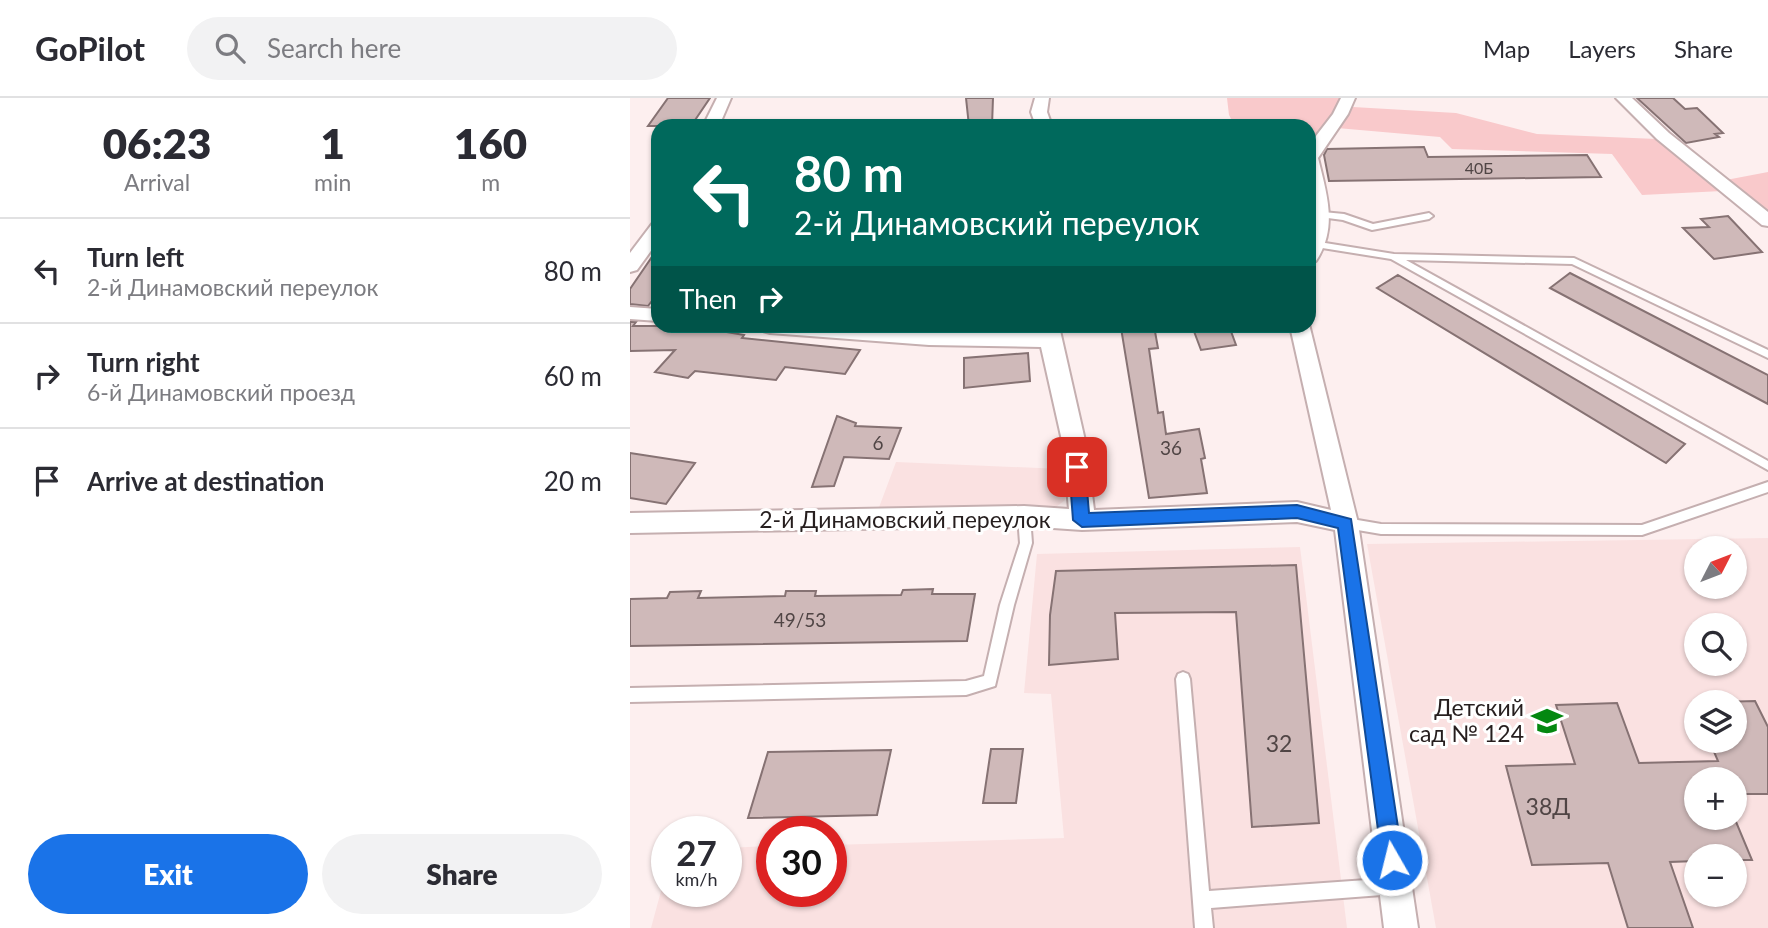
<!DOCTYPE html>
<html lang="en">
<head>
<meta charset="utf-8">
<style>
	body { margin:0; font-family:Lato,sans-serif; background:#f2f2f3; color:#2b2b33; height:100vh; display:flex; flex-direction:column; font-size:26px; white-space:nowrap }
	* { box-sizing:border-box; margin:0 }
	p { font-size:23px; color:#7c7c81 }
	.icon { flex:none; width:38px; height:38px; fill:none; stroke:currentColor; stroke-width:2; stroke-linecap:round; stroke-linejoin:round }
	.map { position:relative; flex:1; overflow:hidden }
	.details { display:flex; flex-direction:column; background:#fff; width:630px }
	.details>* { flex:none }
	.banner { position:absolute; left:21px; top:21px; width:665px; height:214px; border-radius:21px; box-shadow:0 2px 5px #0004; background:#00695c; color:#fff; overflow:hidden }
	.needle { width:46px; rotate:48deg }
	.tools { position:absolute; left:1054px; top:438px; display:grid; gap:14px }
	.tools a { display:grid; place-items:center; width:63px; height:63px; border-radius:50%; background:#fff; box-shadow:0 2px 5px #0004; font-size:35px }
	.speed { position:absolute; left:21px; top:718px; display:flex; gap:14px; font-size:35px; font-weight:700; text-align:center }
	.speed>* { display:grid; place-content:center; width:91px; height:91px; border-radius:50%; background:#fff; box-shadow:0 2px 5px #0004; line-height:1 }
	.speed small { font-size:18px; font-weight:400 }
	.speed .limit { border:10px solid #d22; background:#fff; color:#111 }
	.pin { position:absolute; display:grid; place-items:center; width:60px; height:60px; color:#fff; margin:-30px; border-radius:14px; box-shadow:0 4px 10px #0006 }
	.me { position:absolute; width:77px; margin:-38px; rotate:352deg; stroke-linejoin:round; filter:drop-shadow(0 0 5px #0008) }
	.turn { display:flex; align-items:center; gap:24px; height:147px; padding:0 28px; font-size:32px }
	.turn .icon { width:91px; height:91px; stroke-width:2.5 }
	.turn b { display:block; font-size:49px; line-height:60px }
	.then { display:flex; align-items:center; height:66px; padding:0 28px; background:#0003; gap:14px; font-size:26px }
	.eta { display:flex; justify-content:space-evenly; align-items:center; height:119px; text-align:center }
	.eta b { font-size:42px; font-weight:800; line-height:49px }
	.button { display:flex; gap:14px; margin-top:auto; padding:14px 28px }
	.button a { flex:1; height:80px; border-radius:42px; background:#1a73e8; color:#fff; font-size:28px; font-weight:800; line-height:80px; text-align:center }
	.button a+a { background:#f2f2f3; color:#2b2b33 }
	ul { padding:0; list-style:none }
	li { display:flex; align-items:center; gap:21px; height:105px; padding:0 28px; border-top:2px solid #e1e1e2 }
	li div { flex:1 }
	li b { display:block; font-size:26px }
	li em { font-style:normal }
	header { display:flex; align-items:center; gap:42px; box-sizing:border-box; height:98px; padding:0 35px; background:#fff; border-bottom:2px solid #e1e1e2 }
	header strong { font-size:33px }
	nav { display:flex; gap:38px; margin-inline-start:auto; font-size:24px }
	.search { width:490px; height:63px; background:#f2f2f3; display:flex; align-items:center; gap:18px; box-sizing:border-box; padding:0 24px; border-radius:38px; color:#7c7c81; font-size:26px }
	main { display:flex; flex:1; min-height:0 }
	.map>svg:first-child { display:block }
</style>
</head>
<body>
<header>
<strong>GoPilot</strong>
<div class="search"><svg class="icon" aria-label="search" viewBox="0 0 24 24"><circle cx="10" cy="10" r="6"/><path d="M15 15l6 6"/></svg>Search here</div>
<nav><a>Map</a><a>Layers</a><a>Share</a></nav>
</header>
<main>
<section class="details">
<div class="eta">
<div><b>06:23</b><p>Arrival</p></div>
<div><b>1</b><p>min</p></div>
<div><b>160</b><p>m</p></div>
</div>
<ul>
<li><svg class="icon" aria-label="left" viewBox="0 0 24 24"><path d="M17 20v-9H6M10 6l-5 5 5 5"/></svg><div><b>Turn left</b><p>2-й Динамовский переулок</p></div><em>80 m</em></li>
<li><svg class="icon" aria-label="right" viewBox="0 0 24 24"><path d="M7 20v-9h11M14 6l5 5-5 5"/></svg><div><b>Turn right</b><p>6-й Динамовский проезд</p></div><em>60 m</em></li>
<li><svg class="icon" aria-label="arrive" viewBox="0 0 24 24"><path d="M6 21V4h12l-3 4 3 4H6"/></svg><div><b>Arrive at destination</b></div><em>20 m</em></li>
</ul>
<div class="button"><a>Exit</a><a>Share</a></div>
</section>
<div class="map">
<svg width="1138" height="830" viewBox="0 0 1138 830">
	<rect width="100%" height="100%" fill="#fdefef"/>
	<!-- built -->
	<path fill="#fae1e1" fill-rule="evenodd" d="M266,364L432,371L438,389L435,402L425,410L248,412Z
		M1138,440V830H806L737,446ZM1066,450H1104V488H1066ZM1066,527H1104V565H1066ZM1066,604H1104V642H1066ZM1066,681H1104V719H1066ZM1066,758H1104V796H1066Z
		M670,449L717,830H21L37,771V793H96V750L142,748V793H201V747L434,740L421,596L394,595L407,456Z"/>
	<!-- green -->
	<path fill="#f9c9cb" d="M597,0H712C704,18 690,31 679,47V28H605L599,17Z
		M723,9L826,15L907,36L1027,41L1092,93L1012,97L982,56L822,51L810,39L707,30Z
		M1138,74V118L1096,82Z"/>
	<!-- building -->
	<path fill="#cfb9b9" stroke="#867273" stroke-width="2" d="M38,0H80L61,28H18Z
		M336,0H363L362,28H339Z
		M1007,0H1043L1055,11L1067,10L1093,35L1085,36L1089,39L1056,45Z
		M794,49L798,59L957,57L971,79L699,83L694,57L697,51Z
		M1098,118L1132,154L1084,161L1053,130L1079,129L1071,121Z
		M28,150V195L18,208L0,206V191Z
		M940,175L1138,277V306L920,190Z
		M768,177L1055,346L1036,365L747,190Z
		M0,224H6L3,228H81L79,231L114,237L112,240L230,252L215,276L155,269L146,282L65,273L58,280L25,274L45,252L0,253Z
		M524,228L528,250L519,251L528,315L533,314L536,336L569,331L575,360L571,361L577,395L519,400L491,230Z
		M562,228H599L606,247L571,252Z
		M398,255L400,283L334,290V260Z
		M207,318L226,325L225,328L271,330L259,361L214,359L204,388L182,389Z
		M0,355L65,365L36,406L0,400Z
		M666,467L689,725L622,729L606,514L485,515L488,561L419,567L420,517L426,473Z
		M303,491L302,496H345L337,543L0,548V501L37,500L40,494L71,493L68,500L155,498L156,493H186L185,498L271,497L273,492Z
		M1125,603L1138,629V696H1104V681H1066V719H1104L1122,762H1104V758H1066V763L1040,764L1063,830H998L978,765L902,767L876,668L945,666L926,607L987,605L1009,665L1088,663L1079,642H1104V604H1089Z
		M361,651H393L386,705H353Z
		M261,652L247,717L118,720L138,654Z"/>
	<g fill="none" stroke-linecap="round" stroke-linejoin="round">
		<defs>
			<path id="lane" d="M693,114L714,116L743,126L799,115L803,118L799,121L742,132L713,122L690,119V115Z
				M689,144L764,156L944,160L1138,252V260L942,166L776,162L1138,363V372L761,161L686,149L684,147Z
				M1138,384V394L1012,437L751,436L716,430L712,429L710,425L712,421L716,420L751,426L1012,427Z
				M394,413L398,415L400,418L402,445L384,507L365,588L336,597L0,604V590L336,583L354,578L370,507L390,445L388,418L390,415Z
				M553,574L558,576L560,581L579,793L765,780L771,782L773,788L771,794L765,796L581,810L583,830H565L546,581L548,576Z"/>
			<path id="street" d="M87,0H101L89,28H73Z
				M405,0H419L417,14L422,28H406L401,14Z
				M711,0H725L718,16L688,60C697,97 708,130 686,163L679,165L682,124L679,47L703,16Z
				M986,0H1002L1039,35L1138,114V128L1132,127L1027,41Z
				M28,125V143L7,172L0,174V155L22,126Z
				M0,209L28,211V223L0,221Z
				M679,226L728,425L788,830H754L705,432L667,424L452,432L394,428L0,435V415L394,408L439,411L433,347L411,249L299,247L140,235L133,233L130,228C223,228 316,233 409,235V228H429L456,347L464,412L667,404L701,412L660,228Z"/>
		</defs>
		<!-- lane casing -->
		<use href="#lane" stroke="#c5afb0" stroke-width="4"/>
		<!-- street casing -->
		<use href="#street" stroke="#c5afb0" stroke-width="4"/>
		<!-- lane -->
		<use href="#lane" fill="#fff" fill-rule="evenodd"/>
		<!-- street -->
		<use href="#street" fill="#fff" fill-rule="evenodd"/>
	</g>
	<!-- route -->
	<path fill="#1a73e8" stroke="#114b97" stroke-width="2" d="M447,363L455,369L459,415L667,407L721,421L773,762L770,769L762,773L755,769L752,762L708,430L667,420L452,429L443,422L439,369Z"/>
	<!-- icons -->
	<defs>
		<symbol id="school-bare" viewBox="-9 -9 18 18"><path d="M0-5L7-2L0 1L-7-2ZM-4 1L0 2.5L4 1V4Q0 6-4 4Z" fill="#048810" stroke="#fff" stroke-width="2.5" paint-order="stroke"/></symbol>
	</defs>
	<g fill-rule="evenodd">
		<use href="#school-bare" x="895" y="601" width="44" height="44"/>
	</g>
	<g text-anchor="middle" stroke-width="6" stroke-linejoin="round" paint-order="stroke">
		<!-- far-number labels -->
		<g font-size="16" fill="#504545">
			<text x="849" y="76">40Б</text>
		</g>
		<!-- number labels -->
		<g font-size="19" fill="#504545">
			<text x="248" y="352">6</text>
			<text x="541" y="357">36</text>
			<text x="170" y="529">49/53</text>
		</g>
		<!-- street labels -->
		<g font-size="23" fill="#261e1e" stroke="#fff">
			<text x="275" y="430">2-й Динамовский переулок</text>
		</g>
		<!-- poi labels -->
		<g font-size="23" fill="#261e1e" stroke="#fff" text-anchor="end">
			<text x="894" y="618">Детский<tspan x="894" dy="26">сад № 124</tspan></text>
		</g>
		<!-- near-number labels -->
		<g font-size="23" fill="#504545">
			<text x="649" y="654">32</text>
			<text x="918" y="717">38Д</text>
		</g>
	</g>
</svg>
<div class="tools">
<a><svg class="needle" viewBox="-14 -14 28 28"><path d="M0-13l5 13h-10z" fill="#e53935"/><path d="M0 13l5-13h-10z" fill="#7c7c81"/></svg></a>
<a><svg class="icon" aria-label="search" viewBox="0 0 24 24"><circle cx="10" cy="10" r="6"/><path d="M15 15l6 6"/></svg></a>
<a><svg class="icon" aria-label="layers" viewBox="0 0 24 24"><path d="M12 4l9 5-9 5-9-5zM3 14l9 5 9-5"/></svg></a>
<a>+</a>
<a>−</a>
</div>
<div class="speed"><div>27<small>km/h</small></div><div class="limit">30</div></div>
<div class="pin" style="left:447px;top:369px;background:#d93025"><svg class="icon" aria-label="arrive" viewBox="0 0 24 24"><path d="M6 21V4h12l-3 4 3 4H6"/></svg></div>
<svg class="me" style="left:762px;top:762px" viewBox="-20 -20 40 40"><circle r="17" fill="#1a73e8" stroke="#fff" stroke-width="3"/><path d="M0-11L8 9 0 5-8 9z" fill="#fff"/></svg>
<div class="banner">
<div class="turn"><svg class="icon" aria-label="left" viewBox="0 0 24 24"><path d="M17 20v-9H6M10 6l-5 5 5 5"/></svg><div><b>80 m</b>2-й Динамовский переулок</div></div>
<div class="then">Then<svg class="icon" aria-label="right" viewBox="0 0 24 24"><path d="M7 20v-9h11M14 6l5 5-5 5"/></svg></div>
</div>
</div>
</main>
</body>
</html>
